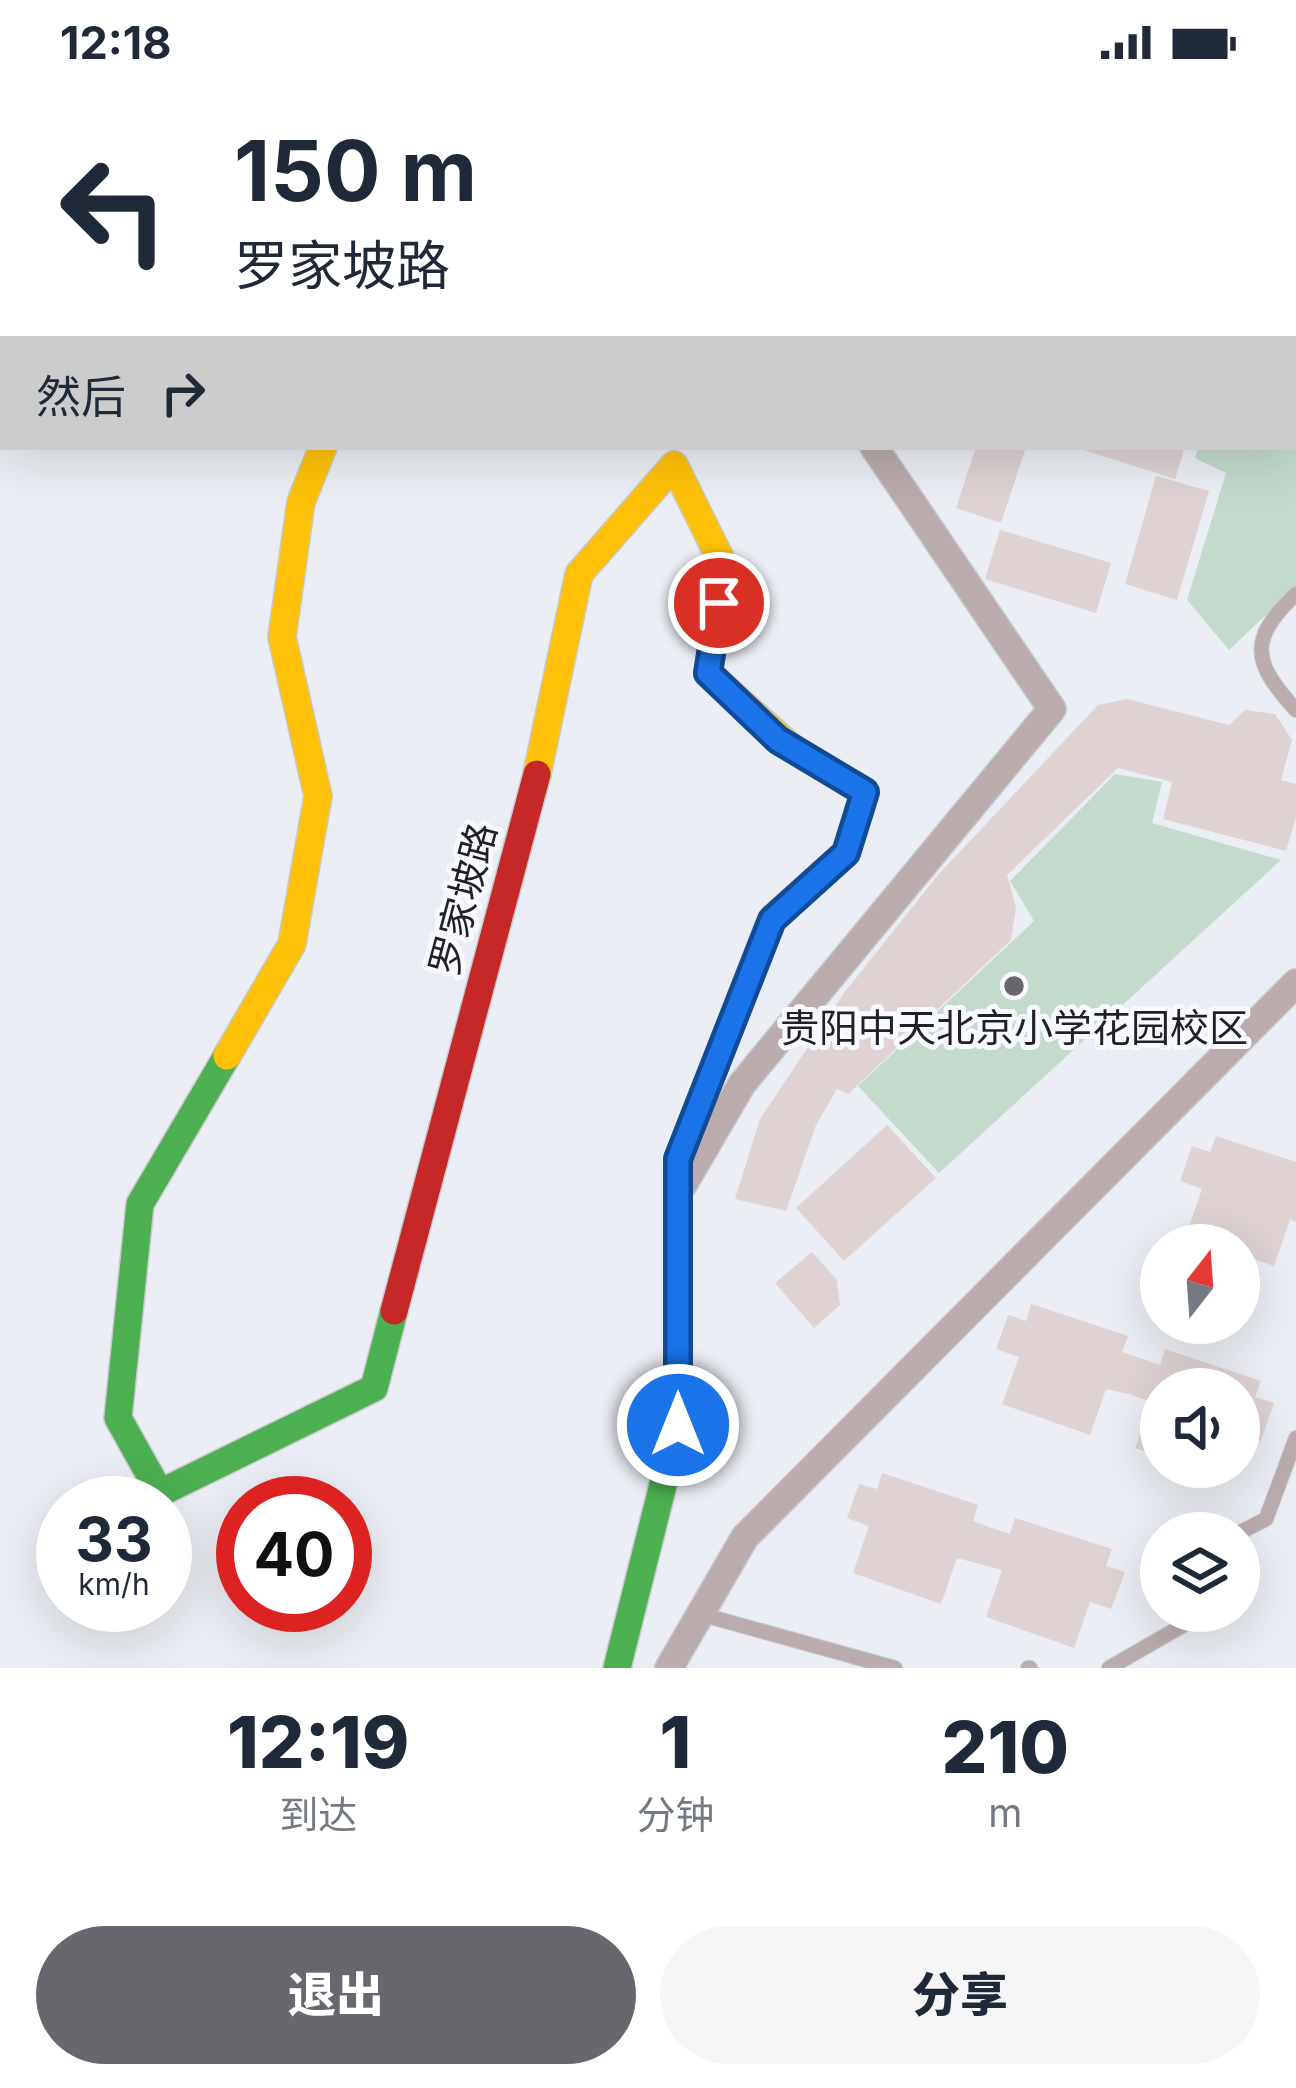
<!DOCTYPE html>
<html lang="zh">
<head>
<meta charset="utf-8">
<style>
	body { margin:0; font-family:Inter,"Noto Sans SC",sans-serif; background:#f6f6f7; color:#1f2937; height:100vh; display:flex; flex-direction:column; font-size:45px; white-space:nowrap }
	* { box-sizing:border-box; margin:0 }
	p { font-size:39px; color:#747a83 }
	.icon { flex:none; width:66px; height:66px; fill:none; stroke:currentColor; stroke-width:2; stroke-linecap:round; stroke-linejoin:round }
	.map { position:relative; height:1584px; overflow:hidden }
	.sheet { display:flex; flex-direction:column; background:#fff; flex:1 }
	.sheet>* { flex:none }
	.guide { position:absolute; left:0px; top:0px; width:1296px; height:366px; box-shadow:0 12px 48px #0002; background:#fff; color:#1f2937; overflow:hidden }
	.needle { width:78px; rotate:17deg }
	.fabs { position:absolute; left:1140px; top:1140px; display:grid; gap:24px }
	.fabs a { display:grid; place-items:center; width:120px; height:120px; border-radius:50%; background:#fff; box-shadow:0 12px 48px #0002; font-size:60px }
	.speed { position:absolute; left:36px; top:1392px; display:flex; gap:24px; font-size:60px; font-weight:700; text-align:center }
	.speed>* { display:grid; place-content:center; width:156px; height:156px; border-radius:50%; background:#fff; box-shadow:0 12px 48px #0002; line-height:1 }
	.speed small { font-size:30px; font-weight:400 }
	.speed .limit { border:18px solid #d22; background:#fff; color:#111 }
	.pin { position:absolute; display:grid; place-items:center; width:102px; height:102px; color:#fff; margin:-51px; border:6px solid #fff; border-radius:50%; box-shadow:0 3px 12px #0007 }
	.me { position:absolute; width:132px; margin:-66px; rotate:0deg; stroke-linejoin:round; filter:drop-shadow(0 0 9px #0008) }
	.turn { display:flex; align-items:center; gap:42px; height:252px; padding:0 36px; font-size:54px }
	.turn .icon { width:156px; height:156px; stroke-width:2.5 }
	.turn b { display:block; font-size:84px; line-height:102px }
	.then { display:flex; align-items:center; height:114px; padding:0 36px; background:#0003; gap:24px; font-size:45px }
	.eta { display:flex; justify-content:space-evenly; align-items:center; height:204px; text-align:center }
	.eta b { font-size:72px; font-weight:800; line-height:84px }
	.cta { display:flex; gap:24px; margin-top:auto; padding:24px 36px }
	.cta a { flex:1; height:138px; border-radius:72px; background:#66686d; color:#fff; font-size:48px; font-weight:800; line-height:138px; text-align:center }
	.cta a+a { background:#f6f6f7; color:#1f2937 }
	.status { display:flex; justify-content:space-between; align-items:center; height:84px; padding:0 60px; background:#fff; direction:ltr }
	.status svg { height:33px; fill:currentColor }
	.map>svg:first-child { display:block }
</style>
</head>
<body>
<div class="status"><b>12:18</b><svg viewBox="0 0 49 12"><path d="M0 12V9h3v3zM5 12V6h3v6zM10 12V3h3v9zM15 12V0h3v12zM26 1h20v11H26zM47 4h2v5h-2z"/></svg></div>
<div class="map">
<svg width="1296" height="1584" viewBox="0 0 1296 1584">
	<rect width="100%" height="100%" fill="#eaedf3"/>
	<!-- green -->
	<path fill="#c3dacc" d="M1296,175V502L1229,566L1187,516L1226,389L1195,374L1198,363H1293Z
		M1115,690L1162,698L1152,739L1281,776L939,1089L858,1002L1034,837L1010,797Z"/>
	<!-- building -->
	<path fill="#ded2d3" d="M976,363H1026L1001,439L956,424Z
		M1074,363H1185L1175,395Z
		M1156,392L1209,407L1177,516L1125,500Z
		M1000,446L1111,479L1096,529L985,495Z
		M1127,615L1229,641L1245,626L1275,630L1292,656L1281,696L1296,700V733L1286,767L1163,735L1172,698L1118,684L1007,791L1016,823L1011,856L848,1010L837,1005L816,1041L786,1127L735,1115L760,1035L844,909L938,791L1098,621Z
		M887,1041L936,1094L844,1177L796,1124Z
		M1216,1052L1296,1078V1138L1290,1136L1274,1182L1239,1170V1161H1214L1186,1151L1202,1105L1180,1097L1192,1062L1210,1068Z
		M812,1168L837,1196L840,1221L814,1244L775,1199Z
		M1031,1220L1128,1252L1122,1268L1160,1281L1165,1265L1261,1297L1255,1313L1274,1319L1261,1357L1239,1349V1305H1161V1373L1135,1364L1152,1318L1129,1310L1106,1305L1090,1351L1002,1320L1019,1273L996,1265L1008,1231L1026,1237Z
		M1191,1383H1228L1224,1395Z
		M882,1389L978,1421L973,1437L992,1444L1010,1450L1015,1434L1112,1465L1106,1482L1125,1488L1111,1525L1090,1518L1074,1564L986,1533L1002,1486L957,1474L941,1520L853,1489L869,1442L847,1434L859,1400L877,1405Z"/>
	<g fill="none" stroke-linecap="round" stroke-linejoin="round">
		<defs>
			<path id="lane" d="M1293,96L1296,93
				M1296,510C1247,556 1253,579 1296,626
				M1239,1449L1266,1435L1296,1354
				M700,1530L895,1584
				M1028,1584H1030
				M1109,1584L1208,1527"/>
			<path id="street" d="M360,0L361,3
				M530,0L535,3
				M1276,0L1279,3
				M1293,17L1296,20
				M683,1101L742,1000L1052,625L874,363
				M669,1584L745,1453L1296,899"/>
			<path id="fast" d="M227,972L140,1120L118,1334L160,1409L374,1304L394,1227
				M617,1584L678,1341V1075L772,835L846,769L865,708L793,665"/>
			<path id="slow" d="M537,690L579,490L674,381L725,484L708,589L793,665
				M227,972L292,860L318,712L282,553L301,418L323,363"/>
			<path id="jam" d="M394,1227L537,690"/>
		</defs>
		<!-- lane casing -->
		<use href="#lane" stroke="#c6c9cd" stroke-width="16"/>
		<!-- street casing -->
		<use href="#street" stroke="#c6c9cd" stroke-width="30"/>
		<!-- fast casing -->
		<use href="#fast" stroke="#c6c9cd" stroke-width="30"/>
		<!-- slow casing -->
		<use href="#slow" stroke="#c6c9cd" stroke-width="30"/>
		<!-- jam casing -->
		<use href="#jam" stroke="#c6c9cd" stroke-width="30"/>
		<!-- lane -->
		<use href="#lane" stroke="#baabac" stroke-width="14"/>
		<!-- street -->
		<use href="#street" stroke="#baabac" stroke-width="27"/>
		<!-- fast -->
		<use href="#fast" stroke="#4caf50" stroke-width="27"/>
		<!-- slow -->
		<use href="#slow" stroke="#ffc107" stroke-width="27"/>
		<!-- jam -->
		<use href="#jam" stroke="#c62828" stroke-width="27"/>
	</g>
	<g fill="none" stroke-linecap="round" stroke-linejoin="round">
		<defs>
			<path id="route" d="M678,1341V1075L772,836L846,769L865,708L778,656L708,589L719,519"/>
		</defs>
		<!-- route casing -->
		<use href="#route" stroke="#114b97" stroke-width="30"/>
		<!-- route -->
		<use href="#route" stroke="#1a73e8" stroke-width="21"/>
	</g>
	<!-- markers -->
	<circle fill="#66686d" stroke="#f7f9fe" stroke-width="4.5" cx="1014" cy="902" r="12"/>
	<g text-anchor="middle" stroke-width="10" stroke-linejoin="round" paint-order="stroke">
		<!-- street labels -->
		<g font-size="39" fill="#1f2125" stroke="#f7f9fe">
			<text transform="translate(463 815) rotate(-75)" y="14">罗家坡路</text>
		</g>
		<!-- poi labels -->
		<g font-size="39" fill="#1f2125" stroke="#f7f9fe">
			<text x="1014" y="958">贵阳中天北京小学花园校区</text>
		</g>
	</g>
</svg>
<div class="fabs">
<a><svg class="needle" viewBox="-14 -14 28 28"><path d="M0-13l5 13h-10z" fill="#e53935"/><path d="M0 13l5-13h-10z" fill="#747a83"/></svg></a>
<a><svg class="icon" aria-label="sound" viewBox="0 0 24 24"><path d="M4 9h4l5-4v14l-5-4H4zM17 9q2 3 0 6"/></svg></a>
<a><svg class="icon" aria-label="layers" viewBox="0 0 24 24"><path d="M12 4l9 5-9 5-9-5zM3 14l9 5 9-5"/></svg></a>
</div>
<div class="speed"><div>33<small>km/h</small></div><div class="limit">40</div></div>
<div class="pin" style="left:719px;top:519px;background:#d93025"><svg class="icon" aria-label="arrive" viewBox="0 0 24 24"><path d="M6 21V4h12l-3 4 3 4H6"/></svg></div>
<svg class="me" style="left:678px;top:1341px" viewBox="-20 -20 40 40"><circle r="17" fill="#1a73e8" stroke="#fff" stroke-width="3"/><path d="M0-11L8 9 0 5-8 9z" fill="#fff"/></svg>
<div class="guide">
<div class="turn"><svg class="icon" aria-label="left" viewBox="0 0 24 24"><path d="M17 20v-9H6M10 6l-5 5 5 5"/></svg><div><b>150 m</b>罗家坡路</div></div>
<div class="then">然后<svg class="icon" aria-label="right" viewBox="0 0 24 24"><path d="M7 20v-9h11M14 6l5 5-5 5"/></svg></div>
</div>
</div>
<section class="sheet">
<div class="eta">
<div><b>12:19</b><p>到达</p></div>
<div><b>1</b><p>分钟</p></div>
<div><b>210</b><p>m</p></div>
</div>
<div class="cta"><a>退出</a><a>分享</a></div>
</section>
</body>
</html>
